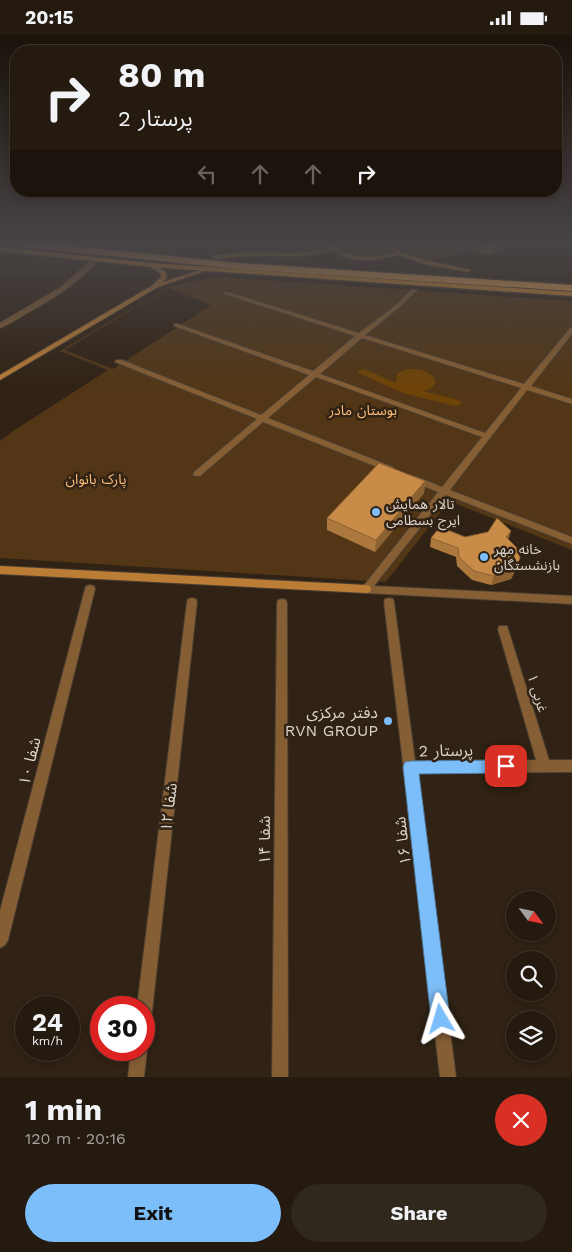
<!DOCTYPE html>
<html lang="en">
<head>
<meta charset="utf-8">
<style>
	body { margin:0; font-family:"Work Sans","Noto Sans Arabic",sans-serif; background:#30271d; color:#f1f3f6; height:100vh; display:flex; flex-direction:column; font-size:19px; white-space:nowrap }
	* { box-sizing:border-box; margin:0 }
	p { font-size:16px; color:#a3a19e }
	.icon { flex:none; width:28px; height:28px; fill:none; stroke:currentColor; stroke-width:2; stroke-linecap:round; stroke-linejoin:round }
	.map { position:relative; height:1042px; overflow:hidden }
	.details { display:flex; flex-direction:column; background:#241a0f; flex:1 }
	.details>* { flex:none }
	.banner { position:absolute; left:10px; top:10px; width:552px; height:152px; border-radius:20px; box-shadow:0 2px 8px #0003,0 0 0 1px #41382f; background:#241a0f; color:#f1f3f6; overflow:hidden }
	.needle { width:32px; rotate:123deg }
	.tools { position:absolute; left:506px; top:856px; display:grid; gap:10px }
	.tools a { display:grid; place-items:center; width:50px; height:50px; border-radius:50%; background:#241a0f; box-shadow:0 2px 8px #0003,0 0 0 1px #41382f; font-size:25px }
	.speed { position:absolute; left:15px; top:961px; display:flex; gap:10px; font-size:25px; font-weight:700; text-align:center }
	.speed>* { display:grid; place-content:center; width:65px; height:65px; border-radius:50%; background:#241a0f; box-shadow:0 2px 8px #0003,0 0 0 1px #41382f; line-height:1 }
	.speed small { font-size:12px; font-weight:400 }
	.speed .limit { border:8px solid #d22; background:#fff; color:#111 }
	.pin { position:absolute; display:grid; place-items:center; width:42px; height:42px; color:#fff; margin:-21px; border-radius:10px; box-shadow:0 2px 8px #0006 }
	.me { position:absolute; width:55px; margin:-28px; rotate:353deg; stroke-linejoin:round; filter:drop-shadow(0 0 4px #0008) }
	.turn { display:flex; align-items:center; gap:18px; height:105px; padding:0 25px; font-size:22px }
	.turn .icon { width:65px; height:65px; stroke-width:2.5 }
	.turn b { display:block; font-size:35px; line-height:42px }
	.lanes { display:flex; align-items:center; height:48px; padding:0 25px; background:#0003; justify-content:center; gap:25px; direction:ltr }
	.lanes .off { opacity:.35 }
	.round { display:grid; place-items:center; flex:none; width:52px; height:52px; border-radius:26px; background:#30271d }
	.overview { display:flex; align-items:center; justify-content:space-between; height:85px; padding:0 25px }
	h1 { font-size:30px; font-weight:700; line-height:38px }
	.primary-button { display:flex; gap:10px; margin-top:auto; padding:10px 25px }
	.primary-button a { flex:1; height:58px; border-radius:30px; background:#7cbef9; color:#111; font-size:20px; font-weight:700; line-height:58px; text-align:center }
	.primary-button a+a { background:#30271d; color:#f1f3f6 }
	.status { display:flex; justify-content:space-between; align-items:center; height:35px; padding:0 25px; background:#241a0f; direction:ltr }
	.status svg { height:14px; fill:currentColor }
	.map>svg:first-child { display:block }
</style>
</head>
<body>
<div class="status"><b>20:15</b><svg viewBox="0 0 49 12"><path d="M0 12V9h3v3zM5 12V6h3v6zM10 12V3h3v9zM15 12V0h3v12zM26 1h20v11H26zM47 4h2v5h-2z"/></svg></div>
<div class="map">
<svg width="572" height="1042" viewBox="0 0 572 1042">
	<rect width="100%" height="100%" fill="#302214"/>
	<!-- green -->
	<path fill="#523616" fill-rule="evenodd" d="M410,207H486C462,216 427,236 405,216Z
		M367,209L387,211L391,216C378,222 356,222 343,215L348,210Z
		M216,242L572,266V515L449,466L386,547L0,523V406L13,396L108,335L60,316L170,251ZM168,253L211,270L113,334L65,315Z"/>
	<!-- water -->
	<path fill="#6e4308" d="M364,334L396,348L397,339C408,331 424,333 434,342L436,348L431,353L423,356L458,365L462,369L455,371L403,358L358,338L359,335Z"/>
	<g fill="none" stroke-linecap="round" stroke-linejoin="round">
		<defs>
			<path id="street" d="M94,223L99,224C79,248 51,265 24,280C16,285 8,290 0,293V288L61,252Z
				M412,254L417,255L400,272L365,300L524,349L570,293L572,292V299L531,351L572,364V369L527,355L450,455L572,502V509L446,460L374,551L572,561V569L366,558L362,557L361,554L438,457L409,445L408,443L409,441H415L442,452L482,402L316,342L268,383L393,432L394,434L393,436H387L263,387L200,441H194L193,439L194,437L257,384L115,327L116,325H122L261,380L309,340L174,291V289H178L313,336L355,301L224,259V257H228L359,298L396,270ZM362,303L521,353L485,398L320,339Z
				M90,550L94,551L95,554L8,905L5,910L0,913V876L85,554L86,551Z
				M192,563L196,564L197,567L152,977L150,983L144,985V972H137L187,567L188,564Z
				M389,563L393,564L394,567L415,726L536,725L498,594L499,591H507L508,594L549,725H572V737L417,738L456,1042H440L384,567L385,564Z
				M282,564L286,565L287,568L288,1042H272L277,568L278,565Z
				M144,1009L147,1015L144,1042H128L131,1015H144Z"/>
			<path id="secondary" d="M339,207H347L341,211L339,215C357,224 376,223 395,217L390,212L379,207L392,208L397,212L400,217L425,225L471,235L468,237L424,229L398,220L375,225H358L341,221L333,215L305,221H246L215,224L212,222L215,220C229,219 244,217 258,217C285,217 316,222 339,207Z
				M149,229H153L165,236L167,242L163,247L206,233L211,234L158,252L0,345V340L153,250L161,242L160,238L149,231Z
				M0,531L366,550L370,551L371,554L370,557L366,558L0,539Z"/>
			<path id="primary" d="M0,212L151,228L572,257V261L151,232L0,216Z"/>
			<path id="highway" d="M0,207H33L238,228L572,250V256L238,234L4,210Z"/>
		</defs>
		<!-- street casing -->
		<use href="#street" stroke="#4b3e31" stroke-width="2"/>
		<!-- secondary casing -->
		<use href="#secondary" stroke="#4b3e31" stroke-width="2"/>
		<!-- primary casing -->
		<use href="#primary" stroke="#4b3e31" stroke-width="3"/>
		<!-- highway casing -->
		<use href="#highway" stroke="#4b3e31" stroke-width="3"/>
		<!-- street -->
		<use href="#street" fill="#855e34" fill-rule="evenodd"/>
		<!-- secondary -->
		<use href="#secondary" fill="#bb7d35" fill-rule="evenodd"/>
		<!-- primary -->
		<use href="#primary" fill="#e69531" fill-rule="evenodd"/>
		<!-- highway -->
		<use href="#highway" fill="#ffb15a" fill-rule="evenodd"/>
	</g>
	<!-- wall -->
	<path fill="#ac783e" d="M478,207H515L490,220L473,214L474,209Z
		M425,446L424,458L375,517L327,495V483Z
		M511,496L508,504L520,523L517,532L511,544L491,550L472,545L457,531L456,522L430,512L431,503L465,502Z"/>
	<!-- shaded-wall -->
	<path fill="#8c6132" d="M507,207H515L490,220L491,215Z
		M425,446L424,458L375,517L376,505Z
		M511,496L508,506L506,502Z
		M520,523L517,532L511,544L491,550L494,541Z"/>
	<!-- building -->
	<path fill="#c88b48" stroke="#8c6132" d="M478,207H507L491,215L474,209Z
		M379,428L425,446L376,505L327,483Z
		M497,483L511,496L506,502L516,512L520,523L514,535L494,541L474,536L459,522L458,513L431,503L440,492L465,502L488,497Z"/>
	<!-- sky -->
	<linearGradient id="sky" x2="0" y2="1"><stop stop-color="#1a130b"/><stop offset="0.59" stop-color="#484445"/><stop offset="1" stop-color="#484445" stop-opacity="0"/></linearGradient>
	<rect width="572" height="353" fill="url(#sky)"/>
	<!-- route -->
	<path fill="#7cbef9" stroke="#517ca2" d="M506,725L511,726L513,731L511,736L506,738L419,739L450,984L447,990L441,993L434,990L431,984L403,732L405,727L411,726Z"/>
	<!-- markers -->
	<g fill="#7cbef9" stroke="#302214" stroke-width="2">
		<circle cx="376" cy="477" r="5"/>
		<circle cx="484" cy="522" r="5"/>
		<circle cx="388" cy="686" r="5"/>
	</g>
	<g text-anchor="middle" stroke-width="5" stroke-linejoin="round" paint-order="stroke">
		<!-- park labels -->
		<g font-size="14" fill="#fbbb77" stroke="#302214">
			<text x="363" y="380">بوستان مادر</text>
			<text x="96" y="449">پارک بانوان</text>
		</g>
		<!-- poi labels -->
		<g font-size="14" fill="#dbd2c9" stroke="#302214" text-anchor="start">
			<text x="386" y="474">تالار همایش<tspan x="386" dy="16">ایرج بسطامی</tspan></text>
			<text x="494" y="519">خانه مهر<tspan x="494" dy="16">بازنشستگان</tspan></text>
		</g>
		<!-- street labels -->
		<g font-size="14" fill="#dbd2c9" stroke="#302214">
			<text transform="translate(538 658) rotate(73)" y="5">۱ غربی</text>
		</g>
		<!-- near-poi labels -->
		<g font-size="16" fill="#dbd2c9" stroke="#302214" text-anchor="end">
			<text x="378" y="683">دفتر مرکزی<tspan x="378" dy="18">RVN GROUP</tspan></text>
		</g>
		<!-- near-street labels -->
		<g font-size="16" fill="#dbd2c9" stroke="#302214">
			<text transform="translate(446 715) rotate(-1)" y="6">پرستار 2</text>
			<text transform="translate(29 726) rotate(-76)" y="6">شفا ۱۰</text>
			<text transform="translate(168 772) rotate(-83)" y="6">شفا ۱۲</text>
			<text transform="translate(264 805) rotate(-90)" y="6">شفا ۱۴</text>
			<text transform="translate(402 806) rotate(-97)" y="6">شفا ۱۶</text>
		</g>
	</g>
</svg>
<div class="tools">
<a><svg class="needle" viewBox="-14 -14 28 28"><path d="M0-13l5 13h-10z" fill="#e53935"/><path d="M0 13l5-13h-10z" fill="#a3a19e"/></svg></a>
<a><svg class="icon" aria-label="search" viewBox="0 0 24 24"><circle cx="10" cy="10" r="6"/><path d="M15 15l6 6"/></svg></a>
<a><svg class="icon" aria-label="layers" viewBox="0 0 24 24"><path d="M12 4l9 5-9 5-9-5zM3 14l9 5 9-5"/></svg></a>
</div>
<div class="speed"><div>24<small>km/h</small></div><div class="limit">30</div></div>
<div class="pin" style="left:506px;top:731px;background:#d93025"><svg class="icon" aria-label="arrive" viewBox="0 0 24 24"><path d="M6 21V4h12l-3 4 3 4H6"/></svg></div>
<svg class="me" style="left:441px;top:984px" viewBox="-20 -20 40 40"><path d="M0-17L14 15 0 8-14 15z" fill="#7cbef9" stroke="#fff" stroke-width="4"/></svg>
<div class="banner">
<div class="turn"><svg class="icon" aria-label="right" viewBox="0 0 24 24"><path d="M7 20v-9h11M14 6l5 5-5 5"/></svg><div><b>80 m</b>پرستار 2</div></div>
<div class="lanes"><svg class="icon off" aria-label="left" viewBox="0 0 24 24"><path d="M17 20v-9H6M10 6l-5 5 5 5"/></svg><svg class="icon off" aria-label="ahead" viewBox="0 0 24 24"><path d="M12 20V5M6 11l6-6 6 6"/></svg><svg class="icon off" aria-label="ahead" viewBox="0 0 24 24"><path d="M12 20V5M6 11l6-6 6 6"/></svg><svg class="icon" aria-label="right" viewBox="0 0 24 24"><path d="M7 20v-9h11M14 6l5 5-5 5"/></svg></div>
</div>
</div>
<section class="details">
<div class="overview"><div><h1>1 min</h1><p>120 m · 20:16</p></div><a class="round" style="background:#d93025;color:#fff"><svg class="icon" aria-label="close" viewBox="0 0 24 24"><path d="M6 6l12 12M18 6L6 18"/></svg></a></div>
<div class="primary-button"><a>Exit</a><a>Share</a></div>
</section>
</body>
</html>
